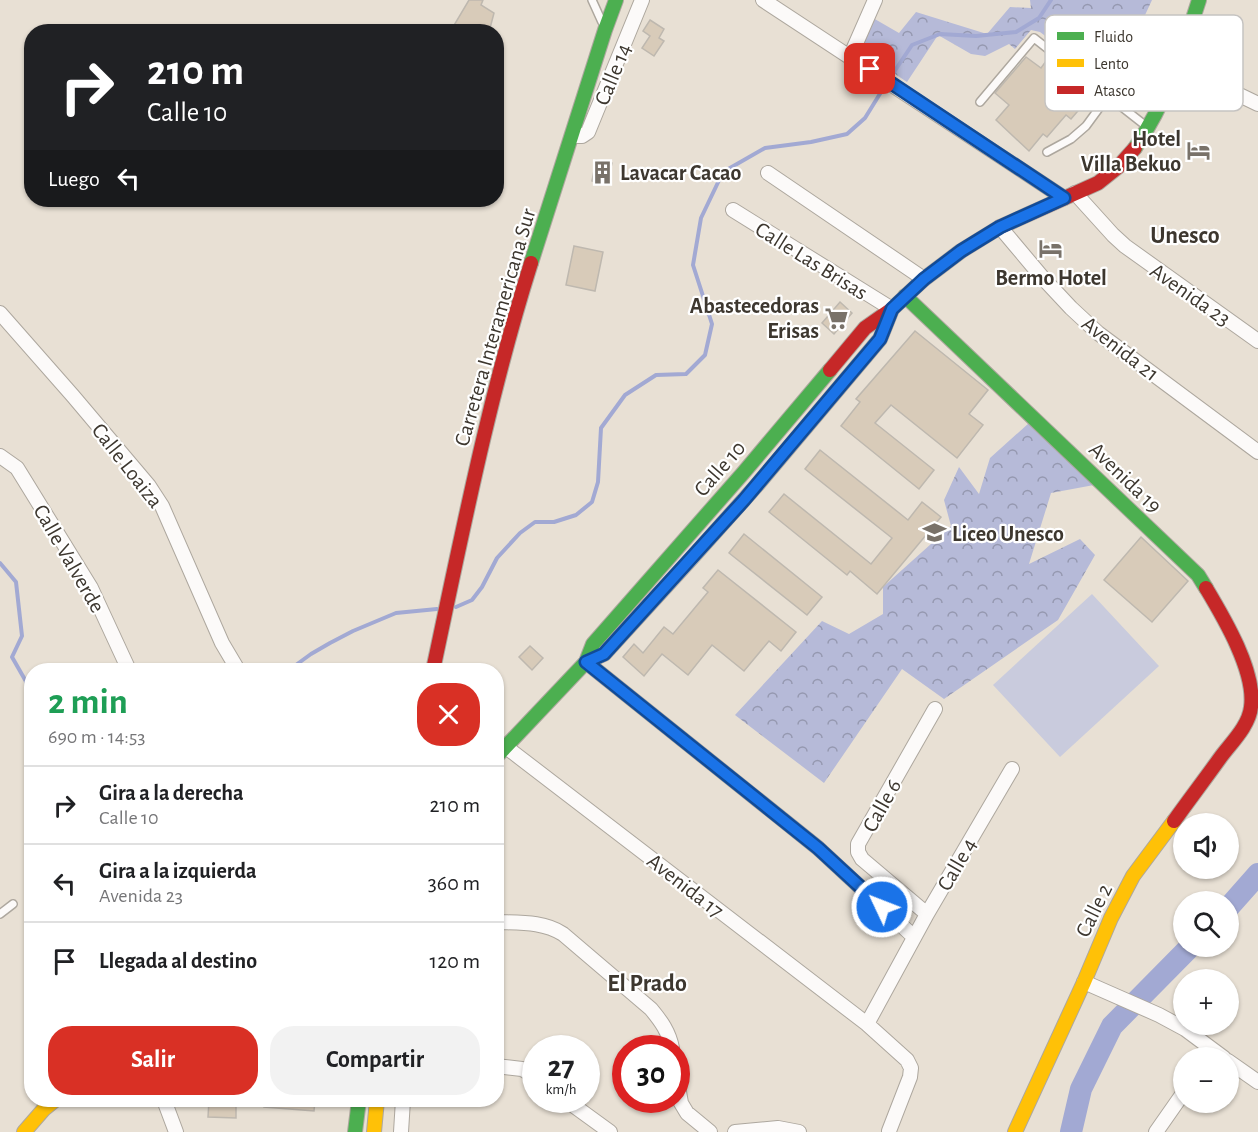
<!DOCTYPE html>
<html lang="es">
<head>
<meta charset="utf-8">
<style>
	body { margin:0; font-family:"Alegreya Sans",sans-serif; background:#f2f2f2; color:#202124; height:100vh; display:flex; flex-direction:column; font-size:22px; white-space:nowrap }
	* { box-sizing:border-box; margin:0 }
	p { font-size:20px; color:#757577 }
	.icon { flex:none; width:33px; height:33px; fill:none; stroke:currentColor; stroke-width:2; stroke-linecap:round; stroke-linejoin:round }
	.map { position:relative; flex:1; overflow:hidden }
	.side { position:absolute; left:24px; top:663px; width:480px; height:444px; display:flex; flex-direction:column; background:#fff; border-radius:24px; box-shadow:0 2px 4px #0004 }
	.side>* { flex:none }
	.guide { position:absolute; left:24px; top:24px; width:480px; height:183px; border-radius:24px; box-shadow:0 2px 4px #0004; background:#202124; color:#fff; overflow:hidden }
	.tools { position:absolute; left:1173px; top:813px; display:grid; gap:12px }
	.tools a { display:grid; place-items:center; width:66px; height:66px; border-radius:50%; background:#fff; box-shadow:0 2px 4px #0004; font-size:30px }
	.speed { position:absolute; left:522px; top:1035px; display:flex; gap:12px; font-size:30px; font-weight:700; text-align:center }
	.speed>* { display:grid; place-content:center; width:78px; height:78px; border-radius:50%; background:#fff; box-shadow:0 2px 4px #0004; line-height:1 }
	.speed small { font-size:15px; font-weight:400 }
	.speed .limit { border:9px solid #d22; background:#fff; color:#111 }
	.pin { position:absolute; display:grid; place-items:center; width:51px; height:51px; color:#fff; margin:-26px; border-radius:12px; box-shadow:0 3px 9px #0006 }
	.me { position:absolute; width:66px; margin:-33px; rotate:313deg; stroke-linejoin:round; filter:drop-shadow(0 0 4px #0008) }
	.turn { display:flex; align-items:center; gap:21px; height:126px; padding:0 24px; font-size:27px }
	.turn .icon { width:78px; height:78px; stroke-width:2.5 }
	.turn b { display:block; font-size:42px; line-height:51px }
	.then { display:flex; align-items:center; height:57px; padding:0 24px; background:#0003; gap:12px; font-size:22px }
	.round { display:grid; place-items:center; flex:none; width:63px; height:63px; border-radius:24px; background:#f2f2f2 }
	.headline { display:flex; align-items:center; justify-content:space-between; height:102px; padding:0 24px }
	h1 { font-size:36px; font-weight:700; line-height:45px; color:#1e9e55 }
	.action { display:flex; gap:12px; margin-top:auto; padding:12px 24px }
	.action a { flex:1; height:69px; border-radius:24px; background:#d93025; color:#fff; font-size:24px; font-weight:700; line-height:69px; text-align:center }
	.action a+a { background:#f2f2f2; color:#202124 }
	ul { padding:0; list-style:none }
	li { display:flex; align-items:center; gap:18px; height:78px; padding:0 24px; border-top:2px solid #e0e0e0 }
	li div { flex:1 }
	li b { display:block; font-size:22px }
	li em { font-style:normal }
	.map>svg:first-child { display:block }
</style>
</head>
<body>
<div class="map">
<svg width="1258" height="1132" viewBox="0 0 1258 1132">
	<defs>
		<pattern id="forest-crowns" width="20" height="18" patternUnits="userSpaceOnUse" patternTransform="scale(1.5)"><rect width="20" height="18" fill="#b6bad8"/><path d="M2 6a3 3 0 1 1 6 0M12 15a3 3 0 1 1 6 0" fill="none" stroke="#9598b0"/></pattern>
	</defs>
	<rect width="100%" height="100%" fill="#e8e0d4"/>
	<!-- green -->
	<path fill="#c9cbdd" d="M1092,594L1159,666L1060,757L993,685Z"/>
	<!-- forest -->
	<path fill="url(#forest-crowns)" d="M1030,0H1152L1133,41L1162,56L1141,108L1040,32L1031,30L1015,49L1009,44L985,56L971,54L938,35L907,82L886,68L862,46L873,18L899,33L916,12L987,34L1010,7L1031,8Z
		M1029,423L1094,485L1051,493L1029,564L1080,539L1095,555L1058,620L944,699L902,669L824,783L735,715L822,621L849,634L883,614V587L951,526L944,500L959,467L979,494L990,458Z"/>
	<g fill="none" stroke-linecap="round" stroke-linejoin="round">
		<!-- stream -->
		<path stroke="#a2a9d3" stroke-width="4" d="M890,78L912,45L940,34L976,36L1016,32L1039,18L1051,0
			M0,563L16,582L22,636L12,657L32,692
			M456,607L472,600L482,587L497,558L520,533L535,522H554L576,515L592,502L598,482L601,428L625,395L656,375L686,374L705,355L712,324L693,265L701,218L723,172L765,148L811,142L847,134L865,118L886,84
			M289,670L311,654L330,643L353,631L396,613L437,609"/>
		<!-- river -->
		<path stroke="#a2a9d3" stroke-width="22" d="M1228,908L1258,874
			M1071,1132L1081,1089L1112,1026L1191,946"/>
	</g>
	<!-- building -->
	<path fill="#d8cbb9" stroke="#beb8af" stroke-width="1.5" d="M469,0H483L481,5L494,13L489,32H450Z
		M650,20L664,29L659,38L664,41L654,56L642,48L650,36L643,31Z
		M1026,57L1041,68L1049,57L1070,73L1061,85L1083,105L1071,119L1066,115L1047,137L1043,134L1029,151L996,120L1009,105L995,93Z
		M596,160L612,163L607,184L592,181Z
		M574,246L603,252L595,291L566,285Z
		M840,302L852,313L834,334L822,323Z
		M915,331L988,390L969,414L983,425L957,458L891,405L875,423L934,470L919,489L841,426L860,402L856,399Z
		M820,450L908,520L922,502L941,517L877,594L850,571L847,575L769,512L784,494L871,564L892,538L805,469Z
		M744,534L822,597L807,615L729,553Z
		M1141,537L1188,581L1152,622L1104,580Z
		M718,570L796,632L781,651L769,641L744,671L712,645L688,675L662,654L644,676L623,657L634,644L643,653L664,627L673,634L708,592L703,588Z
		M530,646L543,658L532,670L519,657Z
		M209,1100H236V1118L208,1117Z
		M265,1100H315L314,1111L264,1107Z"/>
	<g fill="none" stroke-linecap="round" stroke-linejoin="round">
		<defs>
			<path id="lane" d="M592,0L602,22
				M980,102L1034,38L1146,126
				M1047,152L1071,139L1086,126L1108,96
				M0,914L13,904"/>
			<path id="street" d="M763,0L1064,198
				M850,57L875,0
				M1180,61L1229,90L1258,104
				M572,136H582L588,132L642,0
				M768,173L924,279
				M1075,193L1113,235L1125,246L1258,341
				M733,210L892,309L880,339L757,485L691,559L604,654L586,662L818,848L914,937
				M1000,227L1042,277L1071,308L1098,333L1258,452
				M0,313L73,396L149,486L162,506L222,643L238,670
				M0,456L17,468L91,588L128,668
				M506,747L867,1024L907,1060L911,1068L910,1077L889,1131
				M927,914L862,859L858,852V844L935,709
				M496,922C519,923 543,921 563,934L651,1009C661,1021 669,1032 672,1048
				M1084,982L1159,1015L1185,1029L1224,1058
				M867,1024L927,914L1012,769
				M1228,1061L1258,1082
				M496,1066L522,1069L536,1077
				M676,1075L681,1103L687,1113L710,1132
				M164,1100L176,1132
				M566,1100L610,1132
				M401,1132L403,1100
				M735,1132L778,1128L799,1132
				M1156,1132L1184,1092"/>
			<path id="fast" d="M1135,148C1167,101 1182,53 1199,0
				M531,263L605,30L616,0
				M905,296L1198,575L1206,588
				M496,757L586,662L593,644L744,472L830,370
				M355,1132L359,1100"/>
			<path id="slow" d="M24,1132L44,1109L55,1100
				M374,1132L377,1100
				M1015,1132L1084,982L1111,918L1133,876L1174,821"/>
			<path id="jam" d="M830,370L865,328L892,309L924,279L961,251L1000,227L1098,183L1118,167L1135,148
				M433,670C462,534 489,396 531,263
				M1174,821C1189,800 1205,779 1220,758C1231,743 1249,726 1251,707C1256,672 1224,618 1206,588"/>
		</defs>
		<!-- lane casing -->
		<use href="#lane" stroke="#ada79e" stroke-width="10"/>
		<!-- street casing -->
		<use href="#street" stroke="#ada79e" stroke-width="16"/>
		<!-- fast casing -->
		<use href="#fast" stroke="#ada79e" stroke-width="16"/>
		<!-- slow casing -->
		<use href="#slow" stroke="#ada79e" stroke-width="16"/>
		<!-- jam casing -->
		<use href="#jam" stroke="#ada79e" stroke-width="16"/>
		<!-- lane -->
		<use href="#lane" stroke="#fcfaf9" stroke-width="7"/>
		<!-- street -->
		<use href="#street" stroke="#fcfaf9" stroke-width="14"/>
		<!-- fast -->
		<use href="#fast" stroke="#4caf50" stroke-width="14"/>
		<!-- slow -->
		<use href="#slow" stroke="#ffc107" stroke-width="14"/>
		<!-- jam -->
		<use href="#jam" stroke="#c62828" stroke-width="14"/>
	</g>
	<g fill="none" stroke-linecap="round" stroke-linejoin="round">
		<defs>
			<path id="route" d="M870,69L1064,198L1000,227L961,251L924,279L892,309L880,339L744,500L604,654L586,662L818,848L882,907"/>
		</defs>
		<!-- route casing -->
		<use href="#route" stroke="#114b97" stroke-width="15"/>
		<!-- route -->
		<use href="#route" stroke="#1a73e8" stroke-width="10"/>
	</g>
	<!-- icons -->
	<defs>
		<symbol id="hotel-bare" viewBox="-9 -9 18 18"><path d="M-6-4.5h1.5V1H6V5H4.5V3h-9V5H-6ZM-4 0a1.8 1.8 0 1 1 3.6 0ZM.5 0V-2.5h3Q6-2.5 6 0Z" fill="#797269" stroke="#fff" stroke-width="2.5" paint-order="stroke"/></symbol>
		<symbol id="building-bare" viewBox="-9 -9 18 18"><path d="M-4-6H4V6H1V3H-1V6H-4ZM-2.5-4.3h1.7v1.8h-1.7ZM.8-4.3h1.7v1.8H.8ZM-2.5-1h1.7V.8h-1.7ZM.8-1h1.7V.8H.8Z" fill="#797269" stroke="#fff" stroke-width="2.5" paint-order="stroke"/></symbol>
		<symbol id="supermarket-bare" viewBox="-9 -9 18 18"><path d="M-6-5.5h2.5l.6 2H6L4.5 2H-2.5L-4.4-4H-6ZM-1.5 3.2a1.3 1.3 0 1 0 .1 0ZM3 3.2a1.3 1.3 0 1 0 .1 0Z" fill="#797269" stroke="#fff" stroke-width="2.5" paint-order="stroke"/></symbol>
		<symbol id="university-bare" viewBox="-9 -9 18 18"><path d="M0-5L7-2L0 1L-7-2ZM-4 1L0 2.5L4 1V4Q0 6-4 4Z" fill="#797269" stroke="#fff" stroke-width="2.5" paint-order="stroke"/></symbol>
	</defs>
	<g fill-rule="evenodd">
		<use href="#hotel-bare" x="1182" y="134" width="33" height="33"/>
		<use href="#building-bare" x="586" y="156" width="33" height="33"/>
		<use href="#hotel-bare" x="1034" y="232" width="33" height="33"/>
		<use href="#supermarket-bare" x="820" y="302" width="33" height="33"/>
		<use href="#university-bare" x="918" y="516" width="33" height="33"/>
	</g>
	<g text-anchor="middle" stroke-width="4.5" stroke-linejoin="round" paint-order="stroke">
		<!-- street labels -->
		<g font-size="22" fill="#3d372f" stroke="#fff">
			<text transform="translate(612 74) rotate(-68)" y="8">Calle 14</text>
			<text transform="translate(812 260) rotate(32)" y="8">Calle Las Brisas</text>
			<text transform="translate(1191 294) rotate(35)" y="8">Avenida 23</text>
			<text transform="translate(494 327) rotate(-74)" y="8">Carretera Interamericana Sur</text>
			<text transform="translate(1121 348) rotate(38)" y="8">Avenida 21</text>
			<text transform="translate(128 465) rotate(52)" y="8">Calle Loaiza</text>
			<text transform="translate(719 468) rotate(-49)" y="8">Calle 10</text>
			<text transform="translate(1126 477) rotate(44)" y="8">Avenida 19</text>
			<text transform="translate(70 558) rotate(60)" y="8">Calle Valverde</text>
			<text transform="translate(881 805) rotate(-61)" y="8">Calle 6</text>
			<text transform="translate(956 864) rotate(-60)" y="8">Calle 4</text>
			<text transform="translate(686 885) rotate(38)" y="8">Avenida 17</text>
			<text transform="translate(1093 910) rotate(-64)" y="8">Calle 2</text>
		</g>
		<!-- poi labels -->
		<g font-size="22" font-weight="bold" fill="#3d372f" stroke="#fff" text-anchor="end">
			<text x="1181" y="146">Hotel<tspan x="1181" dy="25">Villa Bekuo</tspan></text>
			<text x="620" y="180" text-anchor="start">Lavacar Cacao</text>
			<text x="1051" y="285" text-anchor="middle">Bermo Hotel</text>
			<text x="819" y="313">Abastecedoras<tspan x="819" dy="25">Erisas</tspan></text>
			<text x="952" y="541" text-anchor="start">Liceo Unesco</text>
		</g>
		<!-- neighbourhood labels -->
		<g font-size="24" font-weight="bold" fill="#3d372f" stroke="#fff">
			<text x="1185" y="243">Unesco</text>
			<text x="647" y="991">El Prado</text>
		</g>
	</g>
	<!-- legend -->
	<rect x="1045" y="15" width="198" height="96" rx="9" fill="#fff" stroke="#c5c3c1" stroke-width="1.5"/>
	<rect x="1057" y="32" width="27" height="8" fill="#4caf50"/>
	<rect x="1057" y="59" width="27" height="8" fill="#ffc107"/>
	<rect x="1057" y="86" width="27" height="8" fill="#c62828"/>
	<g font-size="16" fill="#3d372f">
		<text x="1094" y="42">Fluido</text>
		<text x="1094" y="69">Lento</text>
		<text x="1094" y="96">Atasco</text>
	</g>
</svg>
<div class="tools">
<a><svg class="icon" aria-label="sound" viewBox="0 0 24 24"><path d="M4 9h4l5-4v14l-5-4H4zM17 9q2 3 0 6"/></svg></a>
<a><svg class="icon" aria-label="search" viewBox="0 0 24 24"><circle cx="10" cy="10" r="6"/><path d="M15 15l6 6"/></svg></a>
<a>+</a>
<a>−</a>
</div>
<div class="speed"><div>27<small>km/h</small></div><div class="limit">30</div></div>
<div class="pin" style="left:870px;top:69px;background:#d93025"><svg class="icon" aria-label="arrive" viewBox="0 0 24 24"><path d="M6 21V4h12l-3 4 3 4H6"/></svg></div>
<svg class="me" style="left:882px;top:907px" viewBox="-20 -20 40 40"><circle r="17" fill="#1a73e8" stroke="#fff" stroke-width="3"/><path d="M0-11L8 9 0 5-8 9z" fill="#fff"/></svg>
<div class="guide">
<div class="turn"><svg class="icon" aria-label="right" viewBox="0 0 24 24"><path d="M7 20v-9h11M14 6l5 5-5 5"/></svg><div><b>210 m</b>Calle 10</div></div>
<div class="then">Luego<svg class="icon" aria-label="left" viewBox="0 0 24 24"><path d="M17 20v-9H6M10 6l-5 5 5 5"/></svg></div>
</div>
<section class="side">
<div class="headline"><div><h1>2 min</h1><p>690 m · 14:53</p></div><a class="round" style="background:#d93025;color:#fff"><svg class="icon" aria-label="close" viewBox="0 0 24 24"><path d="M6 6l12 12M18 6L6 18"/></svg></a></div>
<ul>
<li><svg class="icon" aria-label="right" viewBox="0 0 24 24"><path d="M7 20v-9h11M14 6l5 5-5 5"/></svg><div><b>Gira a la derecha</b><p>Calle 10</p></div><em>210 m</em></li>
<li><svg class="icon" aria-label="left" viewBox="0 0 24 24"><path d="M17 20v-9H6M10 6l-5 5 5 5"/></svg><div><b>Gira a la izquierda</b><p>Avenida 23</p></div><em>360 m</em></li>
<li><svg class="icon" aria-label="arrive" viewBox="0 0 24 24"><path d="M6 21V4h12l-3 4 3 4H6"/></svg><div><b>Llegada al destino</b></div><em>120 m</em></li>
</ul>
<div class="action"><a>Salir</a><a>Compartir</a></div>
</section>
</div>
</body>
</html>
